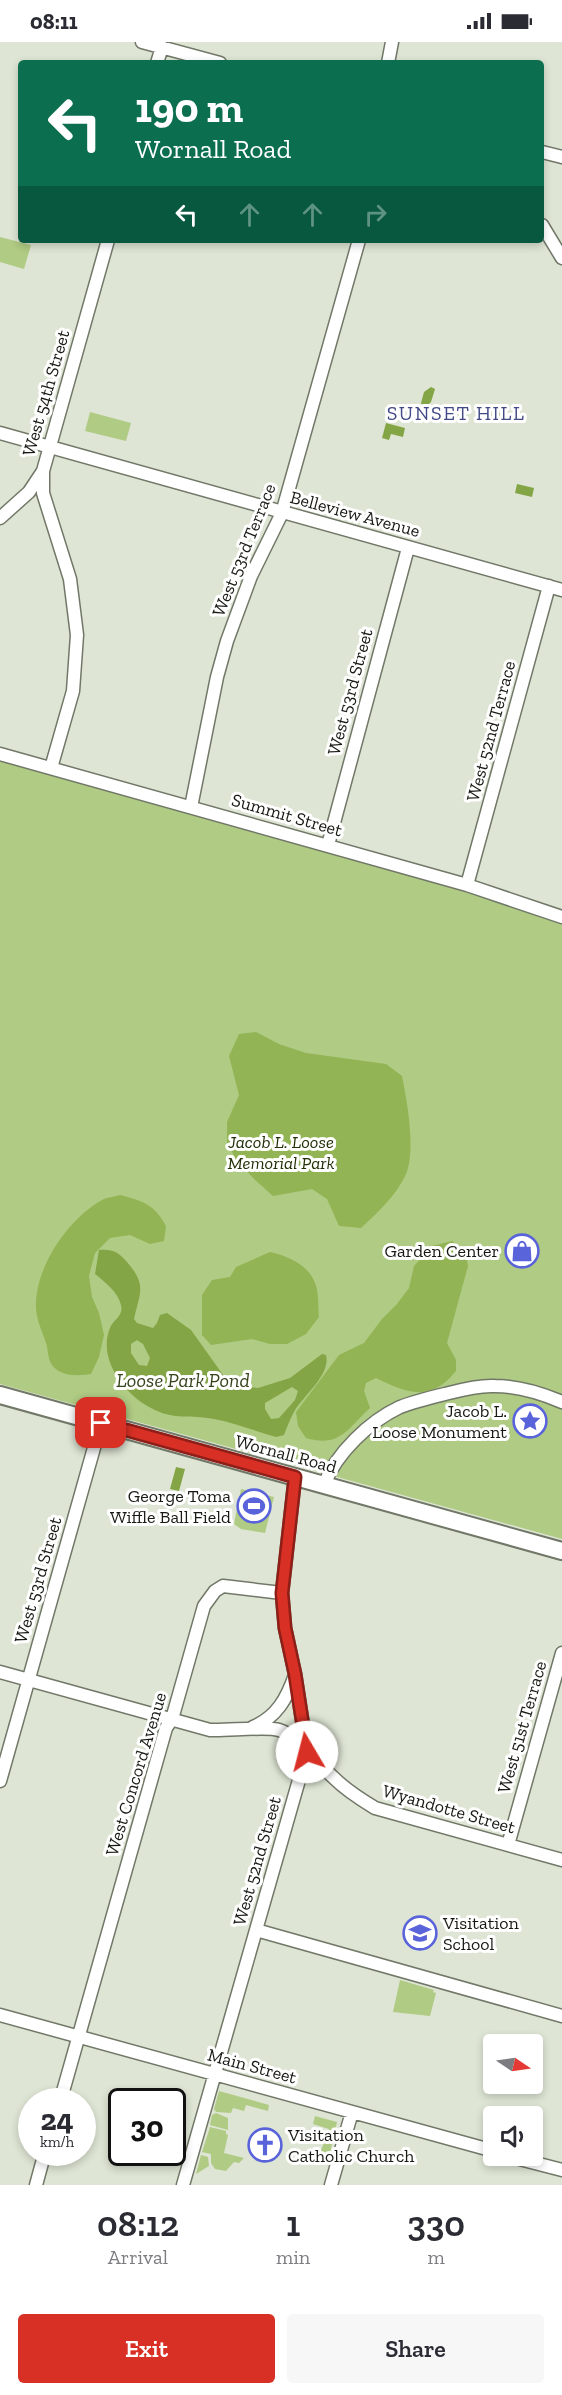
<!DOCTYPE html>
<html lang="en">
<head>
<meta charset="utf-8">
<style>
	body { margin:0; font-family:"Zilla Slab",serif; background:#f7f7f7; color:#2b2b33; height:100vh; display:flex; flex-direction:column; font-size:22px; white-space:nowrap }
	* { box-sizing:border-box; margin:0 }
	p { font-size:20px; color:#7c7c81 }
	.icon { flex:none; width:33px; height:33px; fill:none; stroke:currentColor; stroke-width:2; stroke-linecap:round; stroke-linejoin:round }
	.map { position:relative; height:2143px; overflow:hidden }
	.side { display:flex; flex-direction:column; background:#fff; flex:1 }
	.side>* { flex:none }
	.banner { position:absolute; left:18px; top:18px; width:526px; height:183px; border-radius:6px; box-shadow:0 3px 9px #0003; background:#0b6e4f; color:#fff; overflow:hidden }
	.needle { width:39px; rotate:103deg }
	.controls { position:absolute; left:483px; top:1992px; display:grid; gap:12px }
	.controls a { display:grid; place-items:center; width:60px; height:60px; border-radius:6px; background:#fff; box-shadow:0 3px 9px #0003; font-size:30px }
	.speed { position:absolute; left:18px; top:2046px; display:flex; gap:12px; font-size:30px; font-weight:700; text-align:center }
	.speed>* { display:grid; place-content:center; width:78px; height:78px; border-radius:50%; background:#fff; box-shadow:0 3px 9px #0003; line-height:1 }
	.speed small { font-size:15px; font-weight:400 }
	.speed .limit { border:3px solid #111; border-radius:9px; background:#fff; color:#111 }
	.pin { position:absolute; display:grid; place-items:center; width:51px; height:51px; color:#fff; margin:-26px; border-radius:12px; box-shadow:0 3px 9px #0006 }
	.me { position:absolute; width:66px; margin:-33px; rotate:352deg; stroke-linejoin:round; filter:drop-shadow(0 0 4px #0008) }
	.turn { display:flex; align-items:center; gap:21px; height:126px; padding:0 18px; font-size:27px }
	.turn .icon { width:78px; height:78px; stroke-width:2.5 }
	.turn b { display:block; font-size:42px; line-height:51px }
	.lanes { display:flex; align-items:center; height:57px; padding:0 18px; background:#0003; justify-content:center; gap:30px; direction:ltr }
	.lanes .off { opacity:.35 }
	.eta { display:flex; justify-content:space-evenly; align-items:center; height:102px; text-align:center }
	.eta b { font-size:36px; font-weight:600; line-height:42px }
	.action { display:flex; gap:12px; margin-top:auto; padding:12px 18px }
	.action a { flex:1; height:69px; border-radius:6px; background:#d93025; color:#fff; font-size:24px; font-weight:600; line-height:69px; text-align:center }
	.action a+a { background:#f7f7f7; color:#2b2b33 }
	.status { display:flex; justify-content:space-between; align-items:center; height:42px; padding:0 30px; background:#fff; direction:ltr }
	.status svg { height:16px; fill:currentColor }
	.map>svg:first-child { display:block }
</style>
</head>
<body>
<div class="status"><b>08:11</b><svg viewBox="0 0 49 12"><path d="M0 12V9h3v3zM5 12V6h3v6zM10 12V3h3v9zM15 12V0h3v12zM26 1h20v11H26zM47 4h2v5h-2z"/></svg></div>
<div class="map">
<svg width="562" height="2143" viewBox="0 0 562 2143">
	<rect width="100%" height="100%" fill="#dee5d4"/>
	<!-- green -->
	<path fill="#b0cb84" d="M0,195L31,203L24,227L0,220Z
		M90,370L131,381L126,399L85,389Z
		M0,717L464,848L562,880V1497L0,1342Z
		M241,1447L274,1455L265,1491L241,1487L234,1482Z
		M400,1938L434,1948L433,1950L436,1951L430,1974L393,1970Z
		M219,2049L269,2063L268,2069L246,2063L244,2069L233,2066L231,2071L216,2070L214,2067Z
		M216,2071L228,2076V2088L210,2083L212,2073Z
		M315,2074L337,2080L330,2111L326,2114H319L329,2087L313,2082Z
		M210,2085L226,2089V2092L228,2093L224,2111L244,2116L239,2121L234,2120L226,2129L215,2127L211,2121V2112L202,2110Z
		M201,2113L208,2115L209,2124L196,2132Z"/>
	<!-- forest -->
	<path fill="#92b454" d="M256,990L279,1002L306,1011L386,1022L402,1034C407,1059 416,1108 406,1132C396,1154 378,1170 361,1186L339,1184L327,1157L312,1147L273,1154L254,1137L236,1117L227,1101V1080L239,1053L229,1014L239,992Z
		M120,1153C143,1159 154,1162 166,1184L164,1199L150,1202L130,1193L110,1196L95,1211L89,1234L92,1255L99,1271L104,1293L99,1315L91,1332C78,1334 61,1335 52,1323C48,1318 48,1307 46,1301C42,1289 36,1277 36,1265C35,1225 68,1177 102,1158C107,1155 114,1155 120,1153Z
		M452,1199L465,1208L468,1224L447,1301L456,1318V1329C431,1360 408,1352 376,1336L366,1341L364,1349L370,1366C347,1387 340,1406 306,1396L298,1384L296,1370L339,1313L364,1301L382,1277L397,1262L409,1246L414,1224L432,1204Z
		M270,1210C287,1214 308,1222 315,1241C319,1250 318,1265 319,1275L306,1292L287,1302H270L252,1297L211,1303L202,1293V1253L212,1238L230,1235L236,1225Z"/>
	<!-- water -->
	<path fill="#84a545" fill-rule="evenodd" d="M431,345L435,347L431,360L427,364H423L421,361L424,350Z
		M483,369L506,371L505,381L482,378Z
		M386,381L405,386L403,395L391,392L389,398L382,396Z
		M517,442L534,446L532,455L515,451Z
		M99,1208C113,1207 118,1210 127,1220C147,1243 140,1250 134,1277L137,1281L153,1286L157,1281L160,1273L167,1271L191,1288L226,1337L232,1343L258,1346L290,1336L322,1312L326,1313C331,1333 303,1354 294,1370C290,1377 287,1385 284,1393L276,1395C255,1389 235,1381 214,1377C190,1372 175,1379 151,1366C125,1353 97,1317 110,1286C113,1278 124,1274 121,1263C118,1250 105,1240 95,1232ZM137,1298L143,1302L150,1316L147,1324L139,1323L131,1311V1302ZM292,1345L298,1349L295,1358L279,1376L271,1377L265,1367V1361Z
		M176,1425L185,1427L179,1449L170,1447Z"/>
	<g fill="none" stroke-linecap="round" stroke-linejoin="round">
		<defs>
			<path id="street" d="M142,0L220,21
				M157,21L162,5
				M388,21L392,0
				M542,110L562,115
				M542,183L562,216
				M0,391L562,548
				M0,476L29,450L43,429
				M0,712L467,843L562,875
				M51,726L73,649L77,593L70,537L43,451V429L108,198
				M191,765L217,635L227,599L251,534L282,471L359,198
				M328,803L408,506
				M467,843L549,544
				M324,1443C336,1411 370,1379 400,1365C416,1359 433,1355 449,1351C464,1347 480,1343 495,1344C518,1344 541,1351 562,1360
				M0,1630L210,1688C227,1689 266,1684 279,1688C301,1695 317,1721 334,1736C346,1748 360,1757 375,1766L562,1818
				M253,1685C277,1675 287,1656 295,1633
				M0,1739L101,1381
				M508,1803L562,1611
				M256,1888L562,1974
				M0,1973L494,2109
				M60,2060L166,1686L172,1677L204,1564L215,1549L223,1544L282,1551
				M508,2114L562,2128
				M36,2143L45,2110
				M183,2143L307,1710L295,1632L285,1586L282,1551L295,1435
				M331,2143L352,2070"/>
			<path id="secondary" d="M0,1353L562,1509"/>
		</defs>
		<!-- street casing -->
		<use href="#street" stroke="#717868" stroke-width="15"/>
		<!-- secondary casing -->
		<use href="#secondary" stroke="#717868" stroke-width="20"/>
		<!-- street -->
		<use href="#street" stroke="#fff" stroke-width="12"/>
		<!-- secondary -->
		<use href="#secondary" stroke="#fff" stroke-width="16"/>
	</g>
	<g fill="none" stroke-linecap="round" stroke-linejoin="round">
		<defs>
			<path id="route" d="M101,1381L295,1435L282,1551L285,1586L295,1632L307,1710"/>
		</defs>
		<!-- route casing -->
		<use href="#route" stroke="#8d1f18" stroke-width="15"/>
		<!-- route -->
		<use href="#route" stroke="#d93025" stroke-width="10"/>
	</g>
	<!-- icons -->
	<defs>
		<symbol id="shop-ring" viewBox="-11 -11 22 22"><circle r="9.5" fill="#fff" stroke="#5963da" stroke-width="1.5"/><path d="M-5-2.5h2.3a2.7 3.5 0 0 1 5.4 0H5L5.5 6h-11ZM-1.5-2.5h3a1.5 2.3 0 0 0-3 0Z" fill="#5963da"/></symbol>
		<symbol id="sight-ring" viewBox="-11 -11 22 22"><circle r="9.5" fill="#fff" stroke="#5963da" stroke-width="1.5"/><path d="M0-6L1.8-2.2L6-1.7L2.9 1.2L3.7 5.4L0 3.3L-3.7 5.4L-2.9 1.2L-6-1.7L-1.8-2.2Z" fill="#5963da"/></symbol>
		<symbol id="stadium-ring" viewBox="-11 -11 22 22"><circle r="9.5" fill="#fff" stroke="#5963da" stroke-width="1.5"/><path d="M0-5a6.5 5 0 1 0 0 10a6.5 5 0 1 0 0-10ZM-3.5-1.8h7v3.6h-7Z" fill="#5963da"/></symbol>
		<symbol id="school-ring" viewBox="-11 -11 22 22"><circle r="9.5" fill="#fff" stroke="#5963da" stroke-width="1.5"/><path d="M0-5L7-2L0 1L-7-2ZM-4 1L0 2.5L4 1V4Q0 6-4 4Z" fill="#5963da"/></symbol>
		<symbol id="church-ring" viewBox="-11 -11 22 22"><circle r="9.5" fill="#fff" stroke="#5963da" stroke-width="1.5"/><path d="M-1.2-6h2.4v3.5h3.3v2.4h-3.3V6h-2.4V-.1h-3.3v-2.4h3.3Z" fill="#5963da"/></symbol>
	</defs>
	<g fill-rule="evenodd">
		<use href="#shop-ring" x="503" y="1190" width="38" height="38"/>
		<use href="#sight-ring" x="511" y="1360" width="38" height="38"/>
		<use href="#stadium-ring" x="235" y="1445" width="38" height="38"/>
		<use href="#school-ring" x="401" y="1872" width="38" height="38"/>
		<use href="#church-ring" x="246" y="2084" width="38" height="38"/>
	</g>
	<g text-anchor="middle" stroke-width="6" stroke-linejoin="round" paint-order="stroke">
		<!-- street labels -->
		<g font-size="18" fill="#171913" stroke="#fff">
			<text transform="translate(46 351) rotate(-74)" y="6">West 54th Street</text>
			<text transform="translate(355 472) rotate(15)" y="6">Belleview Avenue</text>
			<text transform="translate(244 508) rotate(-68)" y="6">West 53rd Terrace</text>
			<text transform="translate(350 650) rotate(-75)" y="6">West 53rd Street</text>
			<text transform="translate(491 689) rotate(-75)" y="6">West 52nd Terrace</text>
			<text transform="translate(287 773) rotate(16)" y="6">Summit Street</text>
			<text transform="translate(286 1412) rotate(15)" y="6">Wornall Road</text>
			<text transform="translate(38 1538) rotate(-74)" y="6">West 53rd Street</text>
			<text transform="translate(522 1685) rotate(-74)" y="6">West 51st Terrace</text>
			<text transform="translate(136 1732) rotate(-73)" y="6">West Concord Avenue</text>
			<text transform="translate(449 1767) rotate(16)" y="6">Wyandotte Street</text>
			<text transform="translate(257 1819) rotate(-74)" y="6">West 52nd Street</text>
			<text transform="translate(252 2024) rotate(15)" y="6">Main Street</text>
		</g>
		<!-- park labels -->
		<g font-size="18" font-style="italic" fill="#233007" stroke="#fff">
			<text x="281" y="1106">Jacob L. Loose<tspan x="281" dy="21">Memorial Park</tspan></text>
		</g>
		<!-- poi labels -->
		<g font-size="18" fill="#171913" stroke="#fff" text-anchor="end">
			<text x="499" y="1215">Garden Center</text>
			<text x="507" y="1375">Jacob L.<tspan x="507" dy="21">Loose Monument</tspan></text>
			<text x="231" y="1460">George Toma<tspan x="231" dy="21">Wiffle Ball Field</tspan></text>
			<text x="443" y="1887" text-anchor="start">Visitation<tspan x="443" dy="21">School</tspan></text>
			<text x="288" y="2099" text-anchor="start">Visitation<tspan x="288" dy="21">Catholic Church</tspan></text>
		</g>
		<!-- neighbourhood labels -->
		<g font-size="20" letter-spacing="1.5" fill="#424a86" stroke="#fff">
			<text x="456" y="378">SUNSET HILL</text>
		</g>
		<!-- water labels -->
		<g font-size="20" font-style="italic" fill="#36441d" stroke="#fff">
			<text x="183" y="1345">Loose Park Pond</text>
		</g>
	</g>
</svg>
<div class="controls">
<a><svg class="needle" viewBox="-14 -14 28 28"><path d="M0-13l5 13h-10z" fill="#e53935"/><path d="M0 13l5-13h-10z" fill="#7c7c81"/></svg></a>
<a><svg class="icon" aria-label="sound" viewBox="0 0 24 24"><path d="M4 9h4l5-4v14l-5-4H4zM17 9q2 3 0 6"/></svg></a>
</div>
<div class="speed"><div>24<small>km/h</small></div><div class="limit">30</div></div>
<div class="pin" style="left:101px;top:1381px;background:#d93025"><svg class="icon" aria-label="arrive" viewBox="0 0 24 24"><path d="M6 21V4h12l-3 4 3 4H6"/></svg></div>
<svg class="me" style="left:307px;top:1710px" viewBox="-20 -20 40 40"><circle r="19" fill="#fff"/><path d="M0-13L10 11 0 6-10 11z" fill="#d93025"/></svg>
<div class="banner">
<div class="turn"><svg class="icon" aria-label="left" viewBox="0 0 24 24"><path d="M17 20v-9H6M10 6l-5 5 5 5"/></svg><div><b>190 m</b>Wornall Road</div></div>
<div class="lanes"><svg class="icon" aria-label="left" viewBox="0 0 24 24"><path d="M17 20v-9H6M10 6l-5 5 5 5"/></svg><svg class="icon off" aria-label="ahead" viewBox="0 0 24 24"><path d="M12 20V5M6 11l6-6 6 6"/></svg><svg class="icon off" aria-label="ahead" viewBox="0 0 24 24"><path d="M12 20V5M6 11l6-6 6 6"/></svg><svg class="icon off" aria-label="right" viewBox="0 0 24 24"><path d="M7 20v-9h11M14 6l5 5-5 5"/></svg></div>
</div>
</div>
<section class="side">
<div class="eta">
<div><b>08:12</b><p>Arrival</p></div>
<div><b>1</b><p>min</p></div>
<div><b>330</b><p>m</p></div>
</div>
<div class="action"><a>Exit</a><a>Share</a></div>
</section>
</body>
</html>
